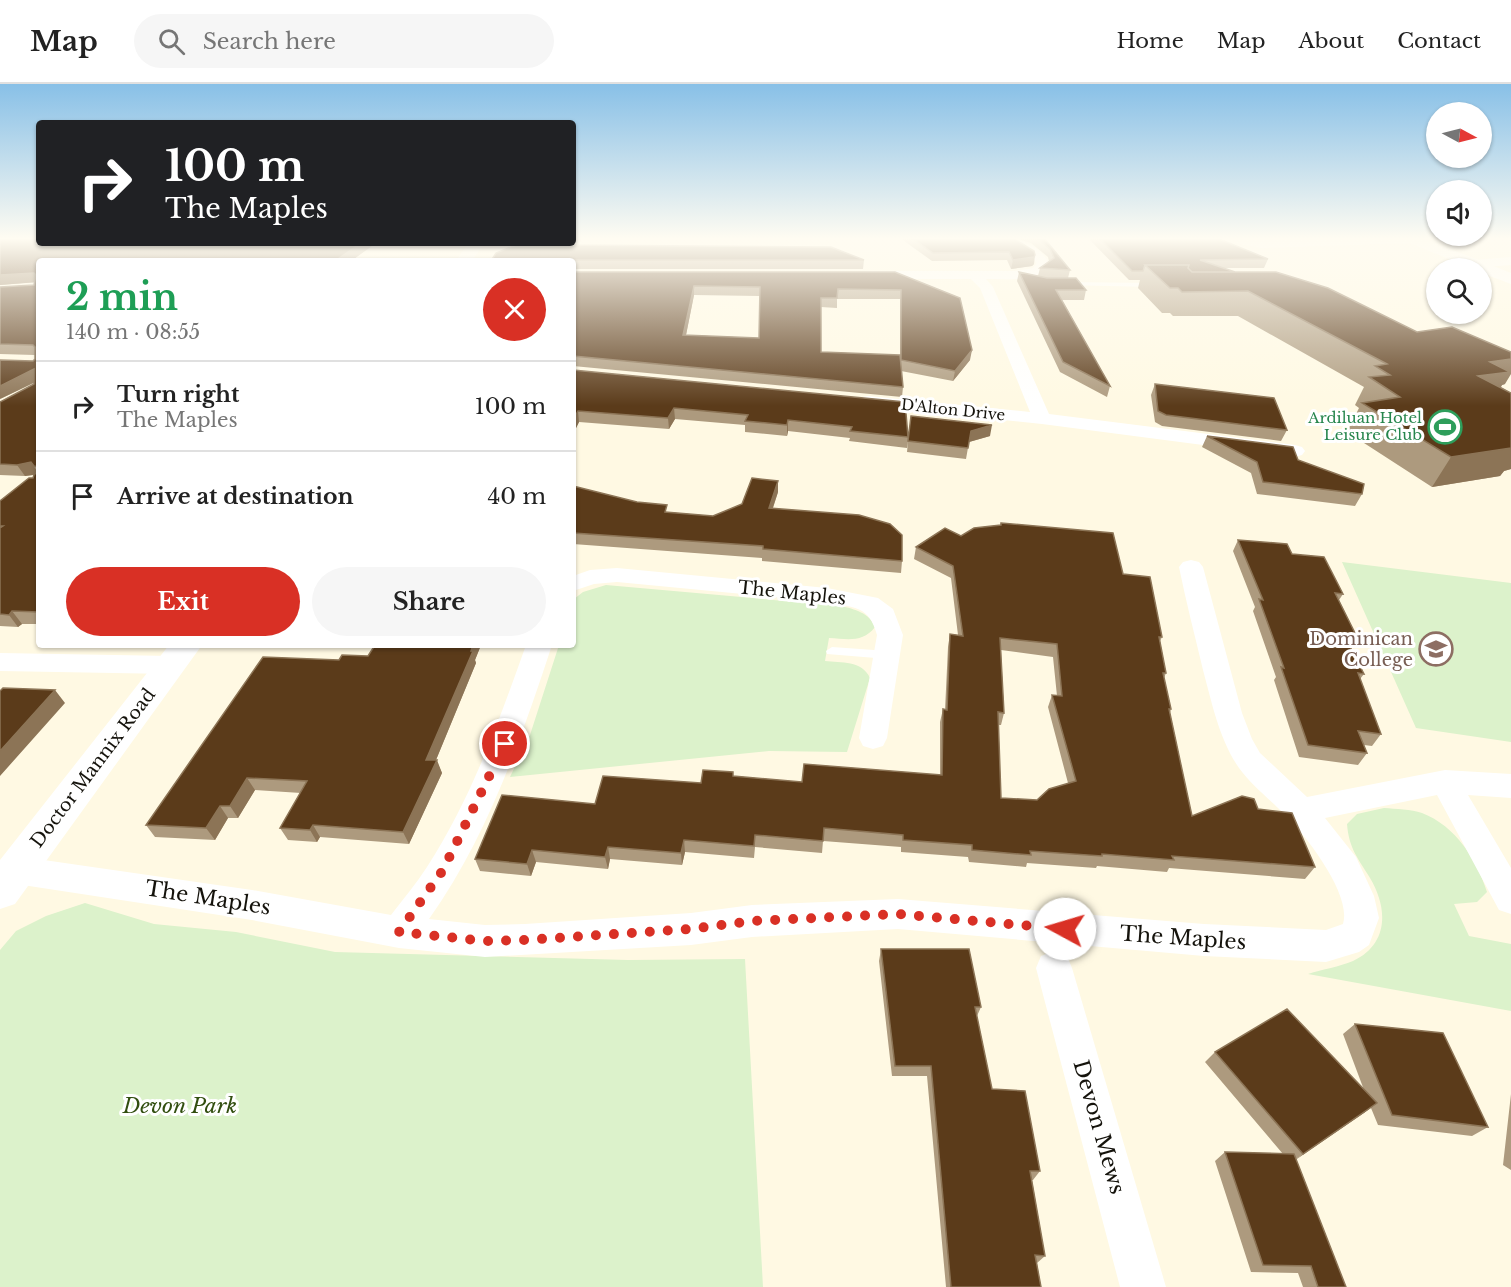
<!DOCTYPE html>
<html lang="en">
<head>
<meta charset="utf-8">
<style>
	body { margin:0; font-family:"Libre Baskerville",serif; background:#f6f6f6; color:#222; height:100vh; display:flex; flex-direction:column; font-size:22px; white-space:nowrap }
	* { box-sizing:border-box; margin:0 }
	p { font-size:20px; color:#767676 }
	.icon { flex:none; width:33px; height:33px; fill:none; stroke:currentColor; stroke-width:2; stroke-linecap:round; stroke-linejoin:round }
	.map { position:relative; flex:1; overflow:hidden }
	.sheet { position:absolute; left:36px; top:174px; width:540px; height:390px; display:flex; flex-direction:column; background:#fff; border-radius:6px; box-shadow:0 2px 4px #0004 }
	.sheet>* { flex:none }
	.hud { position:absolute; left:36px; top:36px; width:540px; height:126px; border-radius:6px; box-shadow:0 2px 4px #0004; background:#202124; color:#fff; overflow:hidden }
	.needle { width:39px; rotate:97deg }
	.fabs { position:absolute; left:1426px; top:18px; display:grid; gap:12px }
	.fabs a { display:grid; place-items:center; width:66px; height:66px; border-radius:50%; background:#fff; box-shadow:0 2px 4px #0004; font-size:30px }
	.pin { position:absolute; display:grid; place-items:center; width:51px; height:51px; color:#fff; margin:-26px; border:3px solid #fff; border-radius:50%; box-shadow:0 2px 6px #0007 }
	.me { position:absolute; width:66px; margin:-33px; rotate:276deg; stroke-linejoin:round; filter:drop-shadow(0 0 4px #0008) }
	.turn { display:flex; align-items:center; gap:21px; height:126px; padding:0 30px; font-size:27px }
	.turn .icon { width:78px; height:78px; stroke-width:2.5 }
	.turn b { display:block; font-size:42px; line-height:51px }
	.round { display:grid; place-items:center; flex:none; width:63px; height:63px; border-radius:32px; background:#f6f6f6 }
	.overview { display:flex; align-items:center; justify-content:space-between; height:102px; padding:0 30px }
	h1 { font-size:36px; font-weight:700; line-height:45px; color:#1e9e55 }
	.primary-button { display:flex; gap:12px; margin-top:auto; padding:12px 30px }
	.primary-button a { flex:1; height:69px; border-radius:36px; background:#d93025; color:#fff; font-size:24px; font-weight:700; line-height:69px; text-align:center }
	.primary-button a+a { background:#f6f6f6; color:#222 }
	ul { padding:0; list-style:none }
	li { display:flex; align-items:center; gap:18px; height:90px; padding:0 30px; border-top:2px solid #e0e0e0 }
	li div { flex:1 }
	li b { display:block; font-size:22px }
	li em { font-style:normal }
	header { display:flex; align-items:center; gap:36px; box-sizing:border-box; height:84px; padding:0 30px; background:#fff; border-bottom:2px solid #e0e0e0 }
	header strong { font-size:28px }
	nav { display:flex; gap:33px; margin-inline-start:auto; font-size:21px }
	.search { width:420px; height:54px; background:#f6f6f6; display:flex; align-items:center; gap:15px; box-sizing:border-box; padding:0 21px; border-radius:33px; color:#767676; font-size:22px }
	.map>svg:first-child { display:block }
</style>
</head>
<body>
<header>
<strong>Map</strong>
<div class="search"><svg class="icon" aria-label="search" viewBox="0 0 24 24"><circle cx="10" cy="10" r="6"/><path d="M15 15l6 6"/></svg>Search here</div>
<nav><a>Home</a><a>Map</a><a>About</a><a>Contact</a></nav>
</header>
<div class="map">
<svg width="1511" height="1203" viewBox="0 0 1511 1203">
	<rect width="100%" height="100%" fill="#fff9e3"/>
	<!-- green -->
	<path fill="#dcf2cb" d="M1342,478L1511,499V658L1416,644Z
		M606,501L841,522C854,525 870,529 875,543C863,559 847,555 829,554L825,577C841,579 862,576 870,594L847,668L769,667L510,693L530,651L559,561H573L574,515L583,508Z
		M1384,724C1396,725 1411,725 1422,729C1456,742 1477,776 1487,808L1477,818L1454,820L1469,852L1511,860V927L1308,890C1323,885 1339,883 1353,877C1389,860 1388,824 1370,794C1358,774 1349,765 1347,740L1357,730Z
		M85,819L154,840L236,848L335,868L628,876L745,875L763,1203H0V866L16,847L46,832Z"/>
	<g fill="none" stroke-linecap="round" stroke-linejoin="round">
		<!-- lane -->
		<path fill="#fff" fill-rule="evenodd" d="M1063,198L1155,199L1158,201L1155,203L1061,201Z
			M832,563L888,567L894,571L888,575L827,570L826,567Z"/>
		<!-- street -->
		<path fill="#fff" fill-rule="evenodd" d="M1003,154C1022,154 1041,163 1050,181C1036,199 1007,195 986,195L993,203L1049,330L1295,361L1302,363L1305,367L1302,371L1295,373L1042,340L862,321L859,317L862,313L868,312L1030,328L980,204L971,195H867L860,191L867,187H1014L1033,184L1036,180L1034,174Z
			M1223,154L1261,156L1418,155L1412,159L1261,164L1225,157Z
			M1511,173V181L1474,184L1467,180L1474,176Z
			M1191,476L1199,478L1203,483L1242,629L1252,655L1260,669L1307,713L1445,686L1511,690V714L1468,711L1511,784V830L1499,826L1437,711L1325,734L1356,773L1374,812L1379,834L1369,861L1359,868L1326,878L1204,872L898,845L752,853L691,861L485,873L399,864L252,836L16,800L4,796L0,787L4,776L16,772L252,806L391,831C403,815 416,800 427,783C471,715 499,637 526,561H552C521,655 487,754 429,835L485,841L525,840L691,829L752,821L898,815L1204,840L1326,846L1343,840C1352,811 1307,753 1287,733C1272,717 1252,702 1239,684C1219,655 1212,619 1203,586C1195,552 1186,518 1179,483L1183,478Z
			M617,484L827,504L878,514L893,525L903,551L887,654L883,662L873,665L863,662L859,654L877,551C869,521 854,524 827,518L617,498L594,500L573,507V492L590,486Z
			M0,569L171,572L180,575L184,581L180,587L171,590L0,587Z
			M1054,867L1067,872L1072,884L1166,1203H1120L1036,884L1041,872Z"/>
		<!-- secondary -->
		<path fill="#fff" fill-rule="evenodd" d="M1403,154H1423L1511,189V200L1482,189V184H1471L1405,157Z
			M468,159H484L472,177H456Z
			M169,561H202L15,820L0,825V776Z"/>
	</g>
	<!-- wall -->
	<path fill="#ad9a7e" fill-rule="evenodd" d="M900,154H1044L1070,186L1068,194L1086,206L1084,216H1062L1110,302L1107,313L1060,288L1017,197L1019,188L1038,192L1040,184L1049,177L1048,173L1031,159L1014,154L1034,180L1032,182L1011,185L1007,176L932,177Z
		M1088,154H1217L1268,175L1264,184H1224L1505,300L1502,301L1501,303L1511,309V385L1504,387L1500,392L1432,403L1347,348L1359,324L1355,321L1364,303L1238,232H1173L1170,229H1162L1138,204L1140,196H1129Z
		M39,159H376L351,177H39V540H22L18,543L0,542V417L33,394L34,391L25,392L0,391V318L34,300V299L0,315L35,275V271L0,270V203L34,201L35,198L0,201Z
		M575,161L864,176L863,185H573V177H491Z
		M573,188H895L970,276L953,297L901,287L903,303L902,313L573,282ZM694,211L760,212L759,254L686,251ZM837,215H900V272L821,268V223L837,224Z
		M573,286L908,352H990L969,358L966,375L907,368L908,357L907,364L849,357L850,354L788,347L787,352L745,348V341L675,335L669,345L579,338L573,350Z
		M1155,300L1287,346L1281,357L1162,342L1155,338L1151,311Z
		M1207,352L1298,376L1362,410L1355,422L1257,410L1251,389L1202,363Z
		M573,402L668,428L713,432L778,408L773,424L902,477L901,489L762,477V474L573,460Z
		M1001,439L1123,490L1162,553L1160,557L1166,589L1164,594L1171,625L1170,629L1192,732L1258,725L1315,783L1305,795L1169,784L1167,788L1097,782L1096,784L1027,779L1026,783L969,778L968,773L901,768V763L823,757L822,769L755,763L754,774L685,768L682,781L610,775L608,785L536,778L531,792L480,787L475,775L595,720L734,692L802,698L940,691V638L943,625L945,626L948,563L950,550L958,551L951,494L914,475L916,463L961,452L1000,441ZM1001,566L1053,573L1057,612L1052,611L1048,623L1068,699L1037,716L1001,714L998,641H1001L1004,629Z
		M1238,456L1292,470L1343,510L1339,516L1358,555L1351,565L1364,590L1360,595L1381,650L1372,662L1364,661L1367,669L1358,681L1299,673L1274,596L1276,593L1253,527L1255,523L1233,467Z
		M375,561H481L475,576L476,579L436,676L442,689L409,760L320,753L317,758L288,756L280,744L301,709L255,706L238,734H228L215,756L155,753L146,741L339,576L368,572Z
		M881,865L981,923L977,932L992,1005L1040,1087L1033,1096H1032L1045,1172L1037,1179L1041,1203H946L927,992H892L879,877Z
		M1355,940L1488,1043L1472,1052L1378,1041L1371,1024L1296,1075L1346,1203H1303L1298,1189L1251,1188L1215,1077L1225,1068L1283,1070L1205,978L1215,968L1364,1006L1343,950Z
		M1511,1010V1086L1503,1081Z"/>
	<!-- shaded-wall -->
	<path fill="#8c7456" d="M361,159H376L351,177H335Z
		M1035,171L1034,180L1032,182L1011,185L1013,176Z
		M34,189L39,198L0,201V191Z
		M694,202V211L684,261L683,251Z
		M972,266L970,276L953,297L955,287Z
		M1511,275V290L1505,300L1502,301L1493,316L1478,292L1490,278Z
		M34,285L39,296L0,315V302Z
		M674,324L675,335L669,345L668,334Z
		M578,327L579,338L573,350V336Z
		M788,336V347L787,352V341Z
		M992,341L990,352L969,358L971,347Z
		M1511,364V385L1504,387L1500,392L1432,403L1451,373Z
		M31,378L39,390L25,392L17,381Z
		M778,397V408L769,435V424Z
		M12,527L22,540L18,543L9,531Z
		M473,561H481L475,576L476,579L431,688L426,676Z
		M55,606L65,619L0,692V667Z
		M437,676L442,689L409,760L403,748Z
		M247,694L255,706L238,734L230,722Z
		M220,722L228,734L215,756L206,744Z
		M313,741L320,753L317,758L310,746Z
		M684,756L685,768L682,781L681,769Z
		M608,763L610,775L608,785L605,773Z
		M532,766L536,778L531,792L527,780Z
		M1377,1019L1364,1029L1291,1079L1303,1070Z"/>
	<!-- building -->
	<path fill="#5b3b1a" stroke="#8c7456" stroke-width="1.5" fill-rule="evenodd" d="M0,154H39V159H361L335,177H39V383L34,382L31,378L17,381L0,380V318L34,300V285L0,302V276L33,277L35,275V263L33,261L0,260V203L34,201L36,191L34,189L0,191Z
		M573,154H574V161L831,163L864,176H572V177H491L496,169L521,159H573Z
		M912,154H1013L1034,167L1035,171L1034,173L1013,176L1009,168L933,169Z
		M1037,154H1044L1070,186L1040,184L1054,174L1050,165Z
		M1099,154H1217L1268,175L1200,176L1235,188H1192L1188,184L1189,181H1145L1143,187H1132Z
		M1145,181H1189L1188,184L1192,188H1276L1328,204L1417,248L1452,243L1511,268V275L1490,278L1510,288L1478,292L1511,309V364L1451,373L1362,319L1400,313L1369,293L1390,291L1375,282L1387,280L1248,207L1182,208L1178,204H1170Z
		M573,188H895L960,214L972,266L955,287L901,276V206L838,205L837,214H821V268L900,271L903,303L573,272ZM694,202L760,203L759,254L683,251Z
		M1019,188L1047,194H1076L1086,206H1056L1110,302L1063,278Z
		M573,286L905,318L908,353L850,347L852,343L788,336L787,341L745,337L748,331L674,324L668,334L578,327L573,336Z
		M1155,300L1274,314L1287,346L1166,331L1158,327Z
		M911,332L992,341L971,347L968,364L908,357Z
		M1207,352L1293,363L1298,376L1364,400L1362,410L1263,398L1257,378Z
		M39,386V528L12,527L9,531L0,530V444L3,442H0V417L29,394H33L34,391Z
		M752,394L778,397L769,424L859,431L890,440L902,451V477L763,465V462L573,449V402L637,418L667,421L665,428L713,432L742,420Z
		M1001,439L1113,449L1123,490L1150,493L1162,553H1159L1166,589H1163L1171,625H1169L1192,732L1242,712L1254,715L1258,725L1292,729L1315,783L1172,772L1174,776L1102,770V772L1030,767L1031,771L972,766V761L903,756V751L824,744L823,757L755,751L754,762L684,756L681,769L608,763L605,773L532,766L527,780L475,775L502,711L595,720L603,692L701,699L703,686L733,688V692L802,698L804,680L942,691L943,625L947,626L950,550L963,552L953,482L916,463L945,444L961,452L974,444L1001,441ZM1000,554L1057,560L1062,612L1052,611L1076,697L1049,705L1037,716L1001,714L998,628L1004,629Z
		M1238,456L1287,460L1292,470L1324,473L1343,510L1335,509L1358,555L1345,553L1364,590L1358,589L1381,650L1358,647L1367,669L1308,661L1281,583L1284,584L1259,515L1263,516Z
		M375,561H473L471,567H473L426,676H437L403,748L313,741L310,746L280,744L307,697L247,694L230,722H220L206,744L146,741L263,573L339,576L342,571L368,572Z
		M3,604L55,606L0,667V607Z
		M881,865H969L981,923H975L992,1005L1025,1007L1040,1087H1030L1045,1172L1035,1171L1041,1203H951L931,982H895Z
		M1287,925L1377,1019L1303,1070L1215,968Z
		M1355,940L1443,949L1488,1043L1392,1031Z
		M1225,1068L1294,1070L1346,1203H1318L1311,1182L1263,1181Z"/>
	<!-- sky -->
	<linearGradient id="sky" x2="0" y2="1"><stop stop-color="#88c0e7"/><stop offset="0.48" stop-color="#fffcf2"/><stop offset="1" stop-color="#fffcf2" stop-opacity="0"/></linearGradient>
	<rect width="1511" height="322" fill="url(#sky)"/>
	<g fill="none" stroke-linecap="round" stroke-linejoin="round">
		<!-- route -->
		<path stroke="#d93025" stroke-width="10" stroke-dasharray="0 18" d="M505,660L443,786L399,848L485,857L525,856L691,845L752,837L898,830L1065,845"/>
	</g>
	<!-- icons -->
	<defs>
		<symbol id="stadium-ring" viewBox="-11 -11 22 22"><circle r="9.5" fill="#fff" stroke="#2e9e5b" stroke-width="1.5"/><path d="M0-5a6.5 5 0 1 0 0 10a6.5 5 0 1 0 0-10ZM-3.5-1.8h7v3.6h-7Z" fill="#2e9e5b"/></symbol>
		<symbol id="school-ring" viewBox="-11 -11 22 22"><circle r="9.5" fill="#fff" stroke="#8d6e63" stroke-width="1.5"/><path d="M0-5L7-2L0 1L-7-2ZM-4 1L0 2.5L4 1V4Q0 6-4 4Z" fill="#8d6e63"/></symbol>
	</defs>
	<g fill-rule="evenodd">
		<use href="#stadium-ring" x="1426" y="324" width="38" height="38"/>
		<use href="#school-ring" x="1417" y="546" width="38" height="38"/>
	</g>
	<g text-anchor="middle" stroke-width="6" stroke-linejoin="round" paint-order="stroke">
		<!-- far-street labels -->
		<g font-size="15" fill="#15130c" stroke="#fff">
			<text transform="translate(953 326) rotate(6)" y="5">D'Alton Drive</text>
		</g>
		<!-- far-leisure labels -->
		<g font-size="15" fill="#27864d" stroke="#fff" text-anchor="end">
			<text x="1422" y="339">Ardiluan Hotel<tspan x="1422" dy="17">Leisure Club</tspan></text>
		</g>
		<!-- street labels -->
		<g font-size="18" fill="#15130c" stroke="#fff">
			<text transform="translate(792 509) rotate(6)" y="6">The Maples</text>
			<text transform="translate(93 684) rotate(-53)" y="6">Doctor Mannix Road</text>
		</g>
		<!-- education labels -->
		<g font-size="18" fill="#785e54" stroke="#fff" text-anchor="end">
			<text x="1413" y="561">Dominican<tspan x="1413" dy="21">College</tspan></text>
		</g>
		<!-- near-street labels -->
		<g font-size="21" fill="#15130c" stroke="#fff">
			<text transform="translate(208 814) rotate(9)" y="7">The Maples</text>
			<text transform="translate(1183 854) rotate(4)" y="7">The Maples</text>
			<text transform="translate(1099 1043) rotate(74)" y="7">Devon Mews</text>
		</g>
		<!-- near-park labels -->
		<g font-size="21" font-style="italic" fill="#314e0f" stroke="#fff">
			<text x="180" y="1029">Devon Park</text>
		</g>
	</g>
</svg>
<div class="fabs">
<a><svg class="needle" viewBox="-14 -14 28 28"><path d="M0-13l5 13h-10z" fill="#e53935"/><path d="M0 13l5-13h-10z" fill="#767676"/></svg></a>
<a><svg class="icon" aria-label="sound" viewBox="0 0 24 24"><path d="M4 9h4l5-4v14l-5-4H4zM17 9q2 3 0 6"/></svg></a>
<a><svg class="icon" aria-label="search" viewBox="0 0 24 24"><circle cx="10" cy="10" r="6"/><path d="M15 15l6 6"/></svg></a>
</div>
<div class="pin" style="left:505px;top:660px;background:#d93025"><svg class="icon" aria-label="arrive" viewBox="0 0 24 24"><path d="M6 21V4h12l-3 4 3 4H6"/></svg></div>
<svg class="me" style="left:1065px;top:845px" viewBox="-20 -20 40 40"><circle r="19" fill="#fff"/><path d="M0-13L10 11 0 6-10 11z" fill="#d93025"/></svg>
<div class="hud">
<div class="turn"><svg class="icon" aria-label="right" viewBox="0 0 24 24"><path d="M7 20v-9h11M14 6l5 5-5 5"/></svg><div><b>100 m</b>The Maples</div></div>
</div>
<section class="sheet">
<div class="overview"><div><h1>2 min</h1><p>140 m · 08:55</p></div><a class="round" style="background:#d93025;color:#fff"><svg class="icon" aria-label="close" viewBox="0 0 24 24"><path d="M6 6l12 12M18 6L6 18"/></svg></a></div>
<ul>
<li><svg class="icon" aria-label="right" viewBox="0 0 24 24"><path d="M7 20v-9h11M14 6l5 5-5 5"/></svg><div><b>Turn right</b><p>The Maples</p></div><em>100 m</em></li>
<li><svg class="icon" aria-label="arrive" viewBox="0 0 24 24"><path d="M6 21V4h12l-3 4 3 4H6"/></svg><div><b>Arrive at destination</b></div><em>40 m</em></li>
</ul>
<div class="primary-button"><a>Exit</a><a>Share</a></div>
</section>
</div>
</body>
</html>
